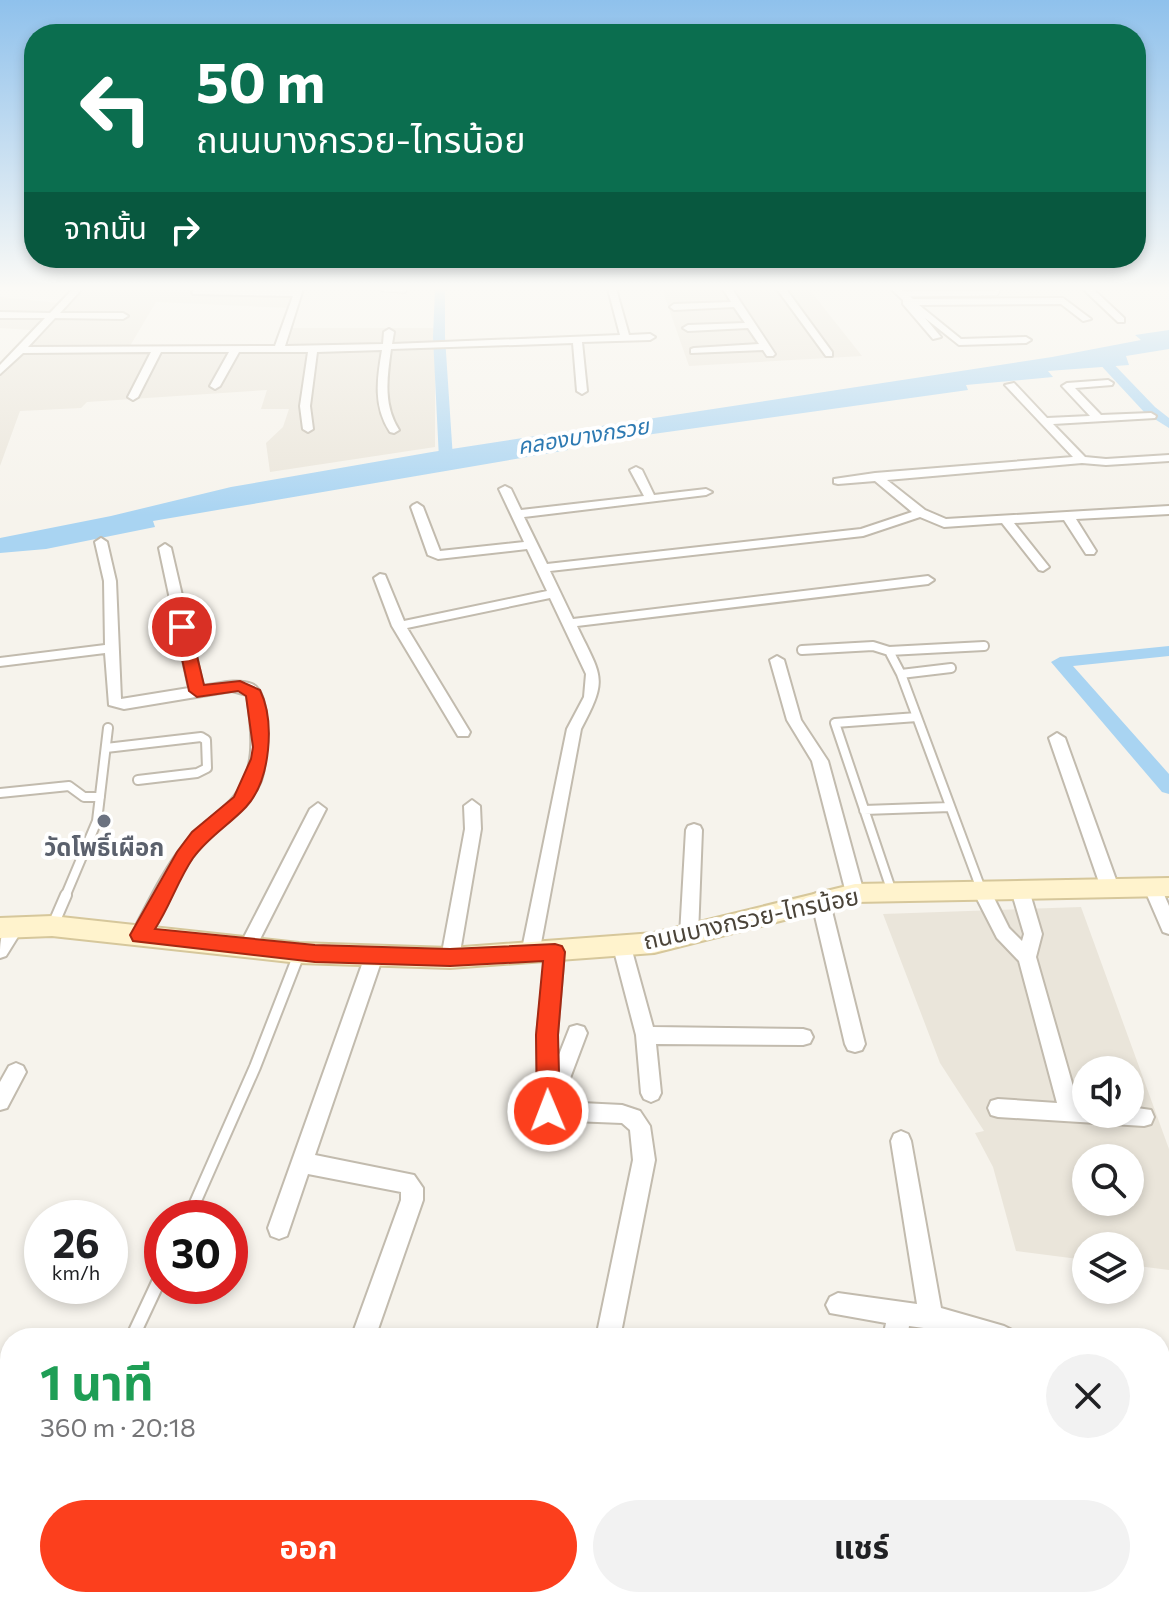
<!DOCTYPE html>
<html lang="th">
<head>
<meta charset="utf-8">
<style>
	body { margin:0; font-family:Commissioner,"Noto Sans Thai",sans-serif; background:#f2f2f2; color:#202124; height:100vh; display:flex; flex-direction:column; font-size:30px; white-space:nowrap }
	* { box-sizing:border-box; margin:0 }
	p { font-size:26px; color:#757577 }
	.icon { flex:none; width:44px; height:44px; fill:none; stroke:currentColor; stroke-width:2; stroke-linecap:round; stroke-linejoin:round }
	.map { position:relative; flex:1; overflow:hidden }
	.panel { position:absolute; left:0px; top:1328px; width:1170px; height:280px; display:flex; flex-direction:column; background:#fff; border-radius:32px 32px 0 0; box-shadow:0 4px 12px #0003 }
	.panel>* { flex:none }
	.banner { position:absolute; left:24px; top:24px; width:1122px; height:244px; border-radius:32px; box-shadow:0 4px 12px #0003; background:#0b6e4f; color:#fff; overflow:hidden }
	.tools { position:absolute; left:1072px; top:1056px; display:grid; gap:16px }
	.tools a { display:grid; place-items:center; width:72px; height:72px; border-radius:50%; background:#fff; box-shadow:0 4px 12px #0003; font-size:40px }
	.speed { position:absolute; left:24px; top:1200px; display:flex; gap:16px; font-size:40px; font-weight:700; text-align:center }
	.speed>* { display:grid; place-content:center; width:104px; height:104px; border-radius:50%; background:#fff; box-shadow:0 4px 12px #0003; line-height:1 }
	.speed small { font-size:20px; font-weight:400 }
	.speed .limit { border:12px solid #d22; background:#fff; color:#111 }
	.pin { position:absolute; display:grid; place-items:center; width:68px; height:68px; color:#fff; margin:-34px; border:4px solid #fff; border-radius:50%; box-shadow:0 2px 8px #0007 }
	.me { position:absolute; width:88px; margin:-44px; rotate:359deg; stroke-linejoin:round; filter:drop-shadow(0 0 6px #0008) }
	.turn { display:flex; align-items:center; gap:28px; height:168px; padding:0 40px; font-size:36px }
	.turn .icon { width:104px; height:104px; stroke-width:2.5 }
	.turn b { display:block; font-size:56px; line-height:68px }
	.then { display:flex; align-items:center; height:76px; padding:0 40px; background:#0003; gap:16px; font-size:30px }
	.round { display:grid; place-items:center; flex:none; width:84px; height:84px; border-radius:42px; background:#f2f2f2 }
	.head { display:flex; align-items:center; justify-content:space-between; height:136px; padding:0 40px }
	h1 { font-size:48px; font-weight:700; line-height:60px; color:#1e9e55 }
	.action { display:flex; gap:16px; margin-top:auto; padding:16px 40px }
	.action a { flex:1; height:92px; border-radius:48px; background:#fc3f1d; color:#fff; font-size:32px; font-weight:700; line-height:92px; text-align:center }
	.action a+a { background:#f2f2f2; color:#202124 }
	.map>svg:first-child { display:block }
</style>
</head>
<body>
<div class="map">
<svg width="1169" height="1608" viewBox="0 0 1169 1608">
	<rect width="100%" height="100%" fill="#f6f3ec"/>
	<!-- residential -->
	<path fill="#eae5da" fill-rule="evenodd" d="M76,289H170L168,292L294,296L290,308L156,302L130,346H288L292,328H435V447L270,472L266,443L283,427L289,409H261L267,390L87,402L81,408L20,411L0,466V363L31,330L0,328V297L59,303Z
		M662,289H809L862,356L689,366Z
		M1081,907L1169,1149V1270L1130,1265V1246H1086V1260L1016,1251L993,1167L975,1133L984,1131L940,1063L883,914ZM1086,1070H1130V1114H1086ZM1086,1158H1130V1202H1086Z"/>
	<!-- water -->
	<path fill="#a9d4f2" d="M1169,330V349L1126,356L1129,365L1048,371L1053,377L966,385L968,390L567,446L568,450L153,521L155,527L46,549L0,553V538L111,516L231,487L432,452L1052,357L1141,340L1135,335Z"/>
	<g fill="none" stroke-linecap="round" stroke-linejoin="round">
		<!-- canal -->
		<path fill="#a9d4f2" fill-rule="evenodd" d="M435,289H445V337L453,459L446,463L439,459L433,337Z
			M1095,353H1103L1155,407L1169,418V428L1145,413L1095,359Z
			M1169,646V656L1073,666L1169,774V794L1162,792L1051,662L1060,657Z"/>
		<defs>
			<path id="service-far4" d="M384,289L404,290
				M902,294L996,293L998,289"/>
			<path id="service-far3" d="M863,647H875
				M973,647L984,646"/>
			<path id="service-far2" d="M802,650L873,646L889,651L901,674L981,889
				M889,651L984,646
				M901,674L951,668
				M106,748L201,737L206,740L207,768L197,773L138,780
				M0,793L69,786L84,797H100
				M864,810L950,807
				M892,892L835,723L917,717
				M65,897L97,821L108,728"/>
			<path id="service-far1" d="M53,925L66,895
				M191,1212L255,1067L299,954"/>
			<path id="service" d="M188,1218L192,1210
				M132,1338L162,1274"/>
			<path id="minor" d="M73,289H82L60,313H123L128,316L123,319L55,318L28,347L275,346L293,296L193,294L192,292L196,289H303L285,346L383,344L384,332L389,329L394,332L392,344L620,335L608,289H616L629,335L650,334L655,337L650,340L582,342L587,391L582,394L577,391L573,343L391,349C387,378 383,405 399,430L394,433L390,432C373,406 377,379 382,350L317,352L310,406L313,429L308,432L303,429L300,406L308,352H239L220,386L215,389L210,386L229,352H161L138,397L133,400L128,397L151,352L23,353L0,374V365L45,318H0V312L50,313Z
				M723,289H732L775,354L773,356H767L763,350L691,353V349L694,348L759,344L748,328L688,331L683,328L688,325L745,323L734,307L674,310L670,307L674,304L731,302Z
				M777,289H786L832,352V356H826Z
				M891,289H901L913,299L1063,298L1091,319L1083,321L1061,304L919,305L961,339L1026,337L1031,340L1026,343L959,345L925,318L941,337L933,339L903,304V300Z
				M1083,289H1093L1124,318V322H1118Z
				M1108,380L1113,383L1112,385L1075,388L1101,415L1151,413L1156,416L1155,418L1053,424L1085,457L1106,459L1169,455V461L1106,465L1082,463L887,480L925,510L946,519L1169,506V514L1076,519L1096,551L1094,554H1086L1064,520L1014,523L1049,567L1043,571L1039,570L1002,523L944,527L920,517L863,536L550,571L573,619L928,576L934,580L928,584L577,626C601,677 609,677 581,729L539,954L536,959L530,961L524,959L521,954L567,729L584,697L586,674L550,598L407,628L470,732L468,736H458L392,626L374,578L380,574L385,575L404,621L547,591L527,549L438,559L428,555L411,507L413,505L417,503L423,507L440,551L524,542L499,489L505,486L511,489L521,510L644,496L630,470L636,467L642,470L654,495L706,489L712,492L706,495L524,517L547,564L861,529L912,512L875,481L838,484L834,483V479L875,473L1073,457L1005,385L1014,383L1047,418L1090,416L1062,386L1067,383Z
				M101,538L107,542L116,581L121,699L189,688L159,548L165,544L171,548L203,686C218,684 237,678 252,684C273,693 268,765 260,783C247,812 217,827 198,850C178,874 167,904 152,930C147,939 144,944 134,940L131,935C147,905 163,870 185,843C196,829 212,818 226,805C258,776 253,734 247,695L232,691L124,709L109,705L105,653L0,666V658L105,645L104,581L95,542Z
				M777,656L784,660L801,720L828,761L864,893L861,898H849L846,893L812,761L787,720L770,660Z
				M1057,733L1065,738L1119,888L1116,893H1104L1101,888L1049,738Z
				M472,800L480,806L481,829L459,958L456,963L450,965L444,963L441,958L465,829L464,806Z
				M318,803L326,809L254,951L248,953L242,951L239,946L242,941L310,809Z
				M694,824L700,826L702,830L698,935L695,940L689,942L683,940L680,935L686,830L688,826Z
				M1153,881L1159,883L1169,906V934L1163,932L1144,888L1147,883Z
				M1020,883L1026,885L1029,890L1042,934L1036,957L1078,1104L1086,1105V1114H1130V1107L1151,1110L1154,1117L1151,1124L1144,1126L998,1117L991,1115L988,1108L991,1101L998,1099L1057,1103L1019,961L997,938L973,891L976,886H988L1009,928L1022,941L1024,934L1011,890L1014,885Z
				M820,892L826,894L829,899L865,1044L862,1050L855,1052L848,1050L845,1044L811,899L814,894Z
				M15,920L21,922L24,927L6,956L0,958C0,944 0,925 15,920Z
				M622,940L628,942L631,947L653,1027L803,1029L810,1031L813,1037L810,1043L803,1045L656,1044L661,1093L658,1099L651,1102L644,1099L641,1093L636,1035L613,947L616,942Z
				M555,945L561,947L564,952L557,1035V1060L570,1027L577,1025L584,1027L587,1033L561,1102L622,1105L640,1111L650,1126L655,1160L620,1338H596L633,1160L630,1130L622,1123L548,1120L541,1118L538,1111L537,1035L546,952L549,947Z
				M374,949L380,951L383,956L315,1155L414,1175L423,1188V1200L375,1338H351L401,1200V1192L308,1174L287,1236L279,1239L271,1236L268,1228L365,956L368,951Z
				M16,1063L23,1066L26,1072L7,1108L0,1110V1082L9,1066Z
				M901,1131L908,1134L911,1141L941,1308L1004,1326L1012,1330L1016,1338H963L931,1329L909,1326L907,1338H883L886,1323L830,1313L826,1305L830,1297L838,1293L917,1304L891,1141L894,1134Z
				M1160,1588L1166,1598V1608H1138V1598H1160Z
				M525,1598H553L550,1608H522Z
				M838,1598H866L865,1608H837Z"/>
			<path id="secondary" d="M1169,878V896L855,902L654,953L450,968L299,963L52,936L0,938V918L52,916L299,943L450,948L654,933L855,884Z"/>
		</defs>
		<!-- service-far4 casing -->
		<use href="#service-far4" stroke="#c2bbae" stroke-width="7"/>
		<!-- service-far3 casing -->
		<use href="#service-far3" stroke="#c2bbae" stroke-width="9"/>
		<!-- service-far2 casing -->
		<use href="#service-far2" stroke="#c2bbae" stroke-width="12"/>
		<!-- service-far1 casing -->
		<use href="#service-far1" stroke="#c2bbae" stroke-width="14"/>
		<!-- service casing -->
		<use href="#service" stroke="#c2bbae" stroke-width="16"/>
		<!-- minor casing -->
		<use href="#minor" stroke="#c2bbae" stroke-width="4"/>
		<!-- secondary casing -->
		<use href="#secondary" stroke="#d6c79b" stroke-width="4"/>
		<!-- service-far4 -->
		<use href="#service-far4" stroke="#fff" stroke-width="5"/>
		<!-- service-far3 -->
		<use href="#service-far3" stroke="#fff" stroke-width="6"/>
		<!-- service-far2 -->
		<use href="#service-far2" stroke="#fff" stroke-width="8"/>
		<!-- service-far1 -->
		<use href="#service-far1" stroke="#fff" stroke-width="10"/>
		<!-- service -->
		<use href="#service" stroke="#fff" stroke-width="12"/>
		<!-- minor -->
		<use href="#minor" fill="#fff" fill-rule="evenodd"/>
		<!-- secondary -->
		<use href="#secondary" fill="#fff3cd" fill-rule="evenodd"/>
	</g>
	<!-- sky -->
	<linearGradient id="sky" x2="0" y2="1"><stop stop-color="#8fc1ec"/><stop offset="0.56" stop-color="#fbfaf6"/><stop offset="1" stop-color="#fbfaf6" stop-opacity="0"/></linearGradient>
	<rect width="1169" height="515" fill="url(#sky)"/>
	<!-- route -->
	<path fill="#fc3f1d" stroke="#a42913" stroke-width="2" d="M182,622L190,627L204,685L240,681L260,690C275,721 271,780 246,807C229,825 208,837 193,858C178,880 170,906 155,929L315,945L450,949L555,944L562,946L565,952L558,1035L560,1111L556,1119L548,1122L540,1119L537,1111L536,1035L543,961L450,966L315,962L133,941L130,935L177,852L192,832L234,797L251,759L253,747L246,696L238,691L197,697L189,691L175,627Z"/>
	<!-- markers -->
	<circle fill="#6b7280" stroke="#fff" stroke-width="3" cx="104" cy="821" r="8"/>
	<g text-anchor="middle" stroke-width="8" stroke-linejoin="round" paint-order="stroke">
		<!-- far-water labels -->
		<g font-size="22" font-style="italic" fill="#2e7ab2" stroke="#fff">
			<text transform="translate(583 436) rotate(-9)" y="8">คลองบางกรวย</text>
		</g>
		<!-- worship labels -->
		<g font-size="24" font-weight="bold" fill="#5b616d" stroke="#fff">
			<text x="104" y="856">วัดโพธิ์เผือก</text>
		</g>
		<!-- street labels -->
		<g font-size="24" fill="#4b4439" stroke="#fff">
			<text transform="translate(751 919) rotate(-12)" y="8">ถนนบางกรวย-ไทรน้อย</text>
		</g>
	</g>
</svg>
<div class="tools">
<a><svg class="icon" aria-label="sound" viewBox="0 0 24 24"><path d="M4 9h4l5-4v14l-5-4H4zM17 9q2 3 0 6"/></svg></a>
<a><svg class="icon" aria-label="search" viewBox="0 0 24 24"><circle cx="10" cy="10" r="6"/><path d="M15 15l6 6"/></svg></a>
<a><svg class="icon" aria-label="layers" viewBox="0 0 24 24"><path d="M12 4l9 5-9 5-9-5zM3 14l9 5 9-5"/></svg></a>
</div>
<div class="speed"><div>26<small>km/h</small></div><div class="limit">30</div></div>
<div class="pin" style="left:182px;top:627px;background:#d93025"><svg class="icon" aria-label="arrive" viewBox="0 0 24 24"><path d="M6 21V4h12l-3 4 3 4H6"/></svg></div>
<svg class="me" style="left:548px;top:1111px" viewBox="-20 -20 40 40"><circle r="17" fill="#fc3f1d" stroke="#fff" stroke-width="3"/><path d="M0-11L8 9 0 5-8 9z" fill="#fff"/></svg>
<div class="banner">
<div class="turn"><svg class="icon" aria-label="left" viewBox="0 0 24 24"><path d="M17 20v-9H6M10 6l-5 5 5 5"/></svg><div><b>50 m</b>ถนนบางกรวย-ไทรน้อย</div></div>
<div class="then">จากนั้น<svg class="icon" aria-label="right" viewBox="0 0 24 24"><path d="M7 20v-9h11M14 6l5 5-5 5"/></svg></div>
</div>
<section class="panel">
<div class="head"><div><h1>1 นาที</h1><p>360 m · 20:18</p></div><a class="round"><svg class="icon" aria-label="close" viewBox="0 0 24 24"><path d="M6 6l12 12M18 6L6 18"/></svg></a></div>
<div class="action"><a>ออก</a><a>แชร์</a></div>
</section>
</div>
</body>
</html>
